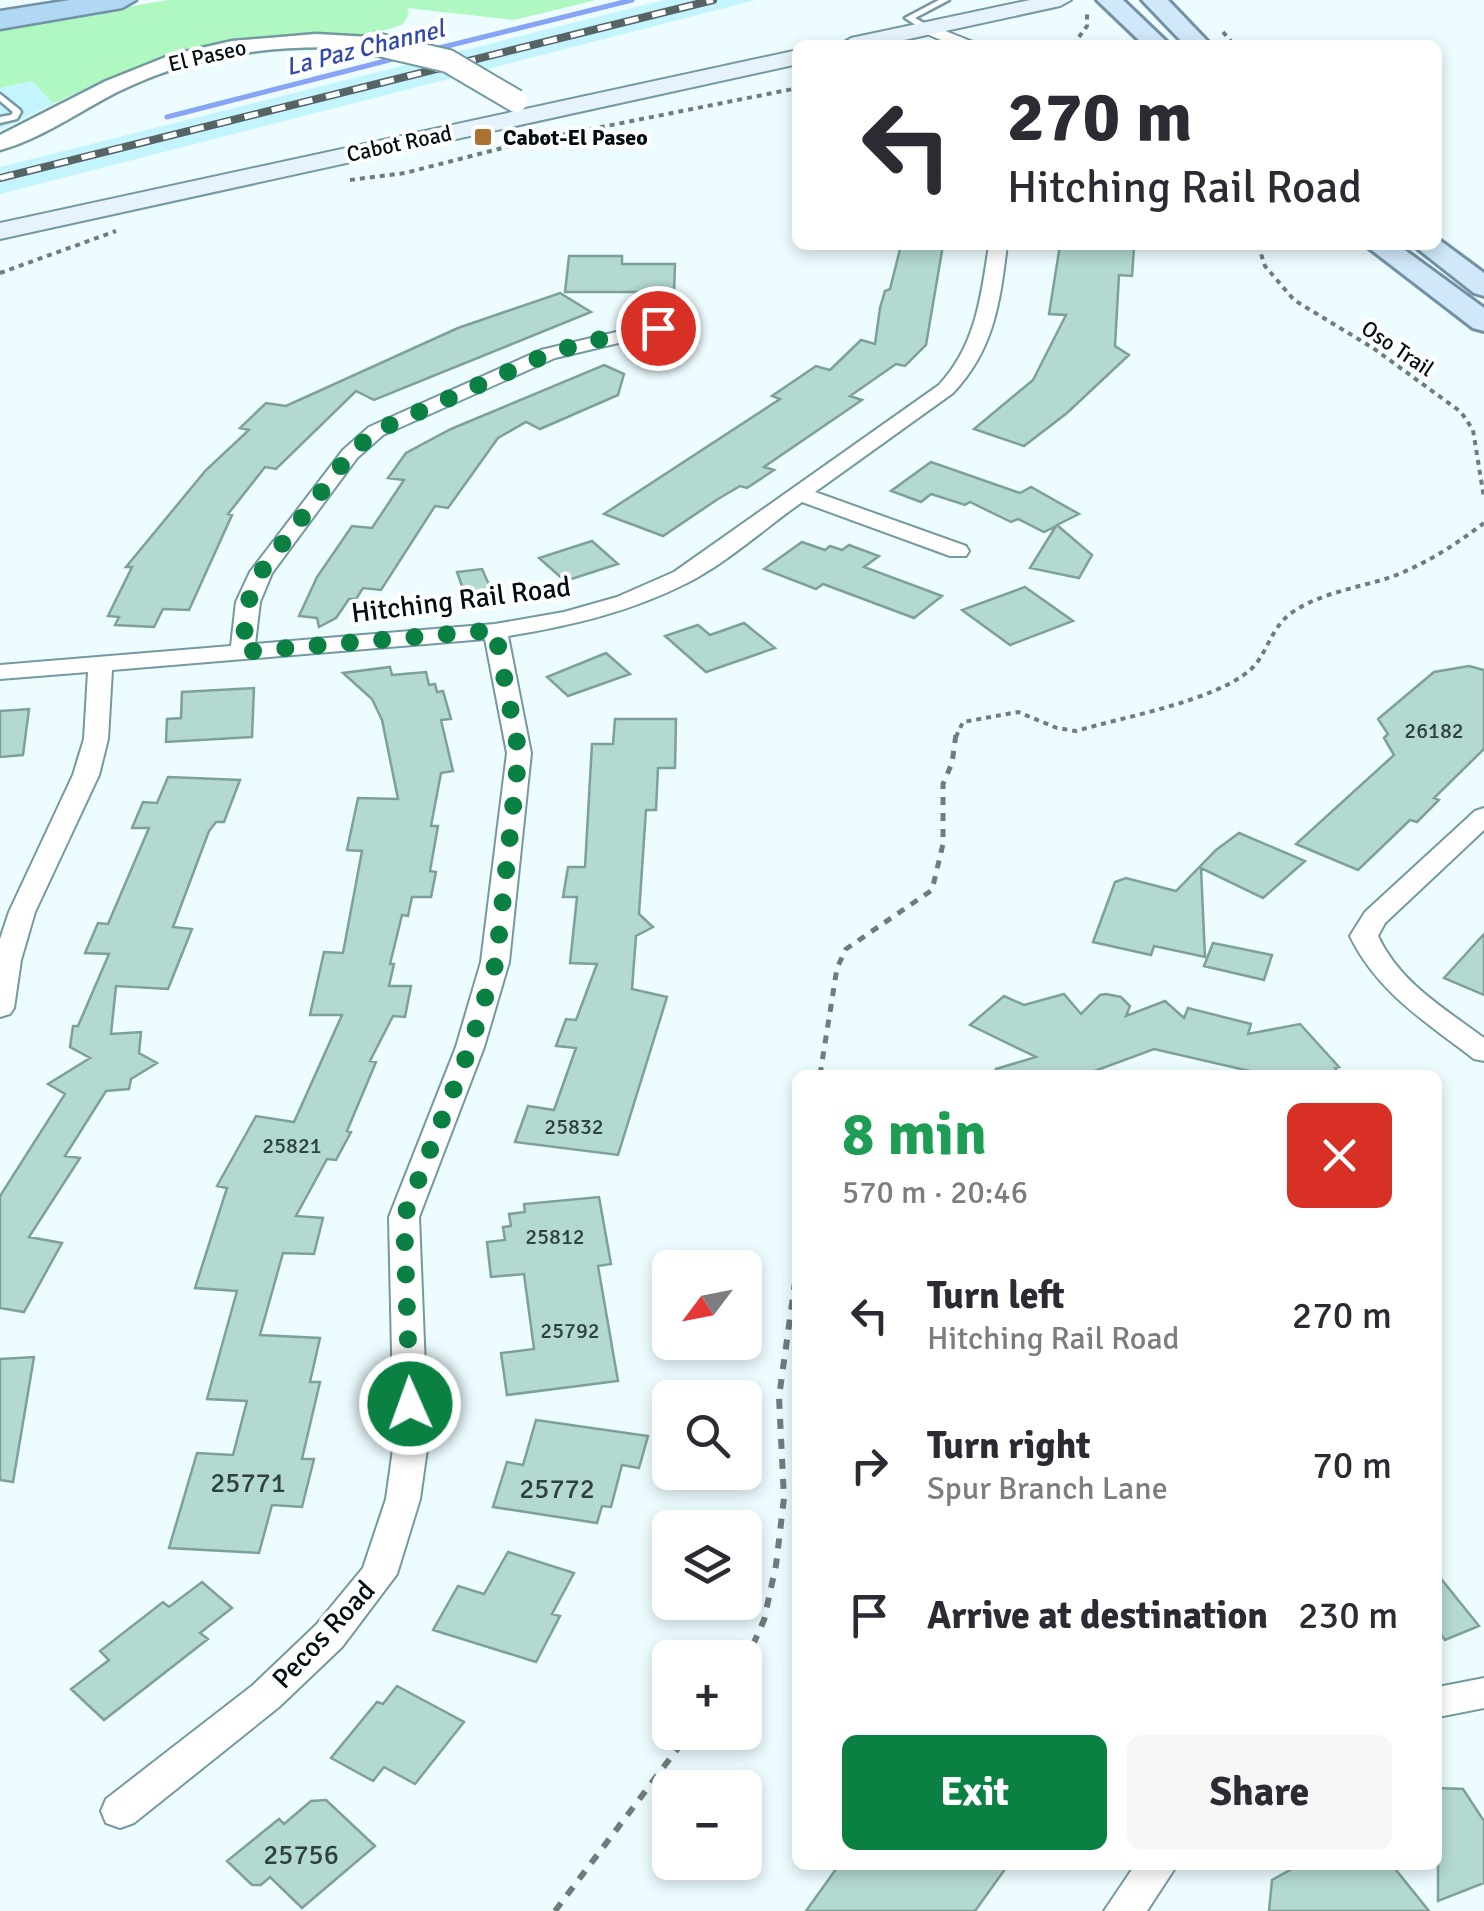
<!DOCTYPE html>
<html lang="en">
<head>
<meta charset="utf-8">
<style>
	body { margin:0; font-family:Signika,sans-serif; background:#f7f7f7; color:#2b2b33; height:100vh; display:flex; flex-direction:column; font-size:38px; white-space:nowrap }
	* { box-sizing:border-box; margin:0 }
	p { font-size:32px; color:#7c7c81 }
	.icon { flex:none; width:55px; height:55px; fill:none; stroke:currentColor; stroke-width:2; stroke-linecap:round; stroke-linejoin:round }
	.map { position:relative; flex:1; overflow:hidden }
	.details { position:absolute; left:792px; top:1070px; width:650px; height:800px; display:flex; flex-direction:column; background:#fff; border-radius:15px; box-shadow:0 5px 15px #0003 }
	.details>* { flex:none }
	.hud { position:absolute; left:792px; top:40px; width:650px; height:210px; border-radius:15px; box-shadow:0 5px 15px #0003; background:#fff; color:#2b2b33; overflow:hidden }
	.needle { width:65px; rotate:238deg }
	.tools { position:absolute; left:652px; top:1250px; display:grid; gap:20px }
	.tools a { display:grid; place-items:center; width:110px; height:110px; border-radius:15px; background:#fff; box-shadow:0 5px 15px #0003; font-size:50px }
	.pin { position:absolute; display:grid; place-items:center; width:85px; height:85px; color:#fff; margin:-42px; border:5px solid #fff; border-radius:50%; box-shadow:0 2px 10px #0007 }
	.me { position:absolute; width:110px; margin:-55px; rotate:358deg; stroke-linejoin:round; filter:drop-shadow(0 0 8px #0008) }
	.turn { display:flex; align-items:center; gap:35px; height:210px; padding:0 50px; font-size:45px }
	.turn .icon { width:130px; height:130px; stroke-width:2.5 }
	.turn b { display:block; font-size:70px; line-height:85px }
	.round { display:grid; place-items:center; flex:none; width:105px; height:105px; border-radius:15px; background:#f7f7f7 }
	.overview { display:flex; align-items:center; justify-content:space-between; height:170px; padding:0 50px }
	h1 { font-size:60px; font-weight:700; line-height:75px; color:#1e9e55 }
	.action { display:flex; gap:20px; margin-top:auto; padding:20px 50px }
	.action a { flex:1; height:115px; border-radius:15px; background:#0b8043; color:#fff; font-size:40px; font-weight:700; line-height:115px; text-align:center }
	.action a+a { background:#f7f7f7; color:#2b2b33 }
	ul { padding:0; list-style:none }
	li { display:flex; align-items:center; gap:30px; height:150px; padding:0 50px }
	li div { flex:1 }
	li b { display:block; font-size:38px }
	li em { font-style:normal }
	.map>svg:first-child { display:block }
</style>
</head>
<body>
<div class="map">
<svg width="1484" height="1911" viewBox="0 0 1484 1911">
	<rect width="100%" height="100%" fill="#ecfcff"/>
	<!-- built -->
	<path fill="#c4f5ff" d="M664,0H756L0,194V167Z
		M32,81L53,104L0,130V88Z"/>
	<!-- green -->
	<path fill="#aff8c2" d="M169,0H596L514,20L407,8L409,14L403,24C356,44 300,33 250,39C176,48 120,72 53,104L32,81L0,88V28Z"/>
	<g fill="none" stroke-linecap="round" stroke-linejoin="round">
		<!-- stream -->
		<path stroke="#87a4f6" stroke-width="5" d="M431,50L632,0
			M167,117L401,57"/>
	</g>
	<!-- building -->
	<path fill="#b3d9d1" stroke="#7da19a" stroke-width="2.5" d="M901,245H943L926,345L905,366L896,364L850,396L862,400L764,467L774,470L747,488L740,486L718,499L663,536L604,514L780,399L772,396L816,366L830,370L861,340L875,344L880,308L885,291L890,289Z
		M1060,245L1134,248L1132,276L1119,275L1115,346L1129,355L1067,413L1024,446L974,429L1033,380L1066,315L1049,314Z
		M569,256H622V264H675L674,292H565Z
		M560,293L591,312L374,400L356,391L276,469L265,467L228,514L232,515L189,610L163,609L154,627L115,625L119,617L108,616L132,567H126L206,470L249,430L240,428L266,403L286,406L458,328Z
		M604,365L624,374L618,395L540,429L526,422L498,438L448,508L435,506L381,590L363,588L356,599H349L336,618L319,627L317,618L299,616L317,577L352,526L372,528L404,480L388,478L406,453L451,429Z
		M931,462L1020,493L1031,487L1079,514L1057,525L1092,555L1079,578L1030,568L1056,526L1044,532L1018,519L1011,522L970,502L965,505L931,494L921,502L891,491Z
		M592,541L618,564L565,581L539,558Z
		M802,542L825,550L830,546L842,550L849,545L879,556L864,567L942,596L914,618L823,584L816,589L764,569Z
		M482,569L494,596L467,600L457,572Z
		M1025,587L1073,621L1010,645L962,610Z
		M744,623L775,648L706,672L665,636L698,625L710,635Z
		M606,653L630,674L568,696L547,677Z
		M1469,666L1484,670V749L1434,798L1439,800L1417,822L1410,820L1358,870L1296,844L1394,755L1384,738L1388,734L1378,719L1434,672Z
		M390,667L392,675L426,672L429,685L435,684L437,692L443,691L451,719L441,720L453,771L441,773L431,826H438L430,871L436,872L431,897H412L408,916L402,915L390,964H394L389,986H411L405,1017L393,1016L370,1061L376,1062L347,1131L351,1132L336,1160L327,1159L296,1216L323,1218L314,1254L283,1253L260,1335L320,1338L310,1382H320L302,1459H314L302,1507L272,1505L259,1553L169,1548L197,1453L233,1455L247,1401L207,1399L237,1291L195,1288L227,1188L217,1186L256,1116L294,1122L342,1015H310L324,952L343,953L362,851L347,850L358,798L398,799L382,720L372,699L343,673Z
		M254,688L252,737L166,742L167,719L181,718L182,692Z
		M29,709L23,755L0,757V711Z
		M615,719H676L675,768H658L656,810H646L639,914L653,927L636,936L632,989L667,997L618,1155L515,1142L528,1106L554,1110L576,1048L556,1046L566,1019L576,1020L597,964L570,963L577,897H563L568,867H585L592,744H613Z
		M168,777L240,780L224,822H216L209,831L173,927L192,929L168,989L116,986L111,1034L141,1032L139,1053L157,1063L131,1079L129,1089L106,1091L65,1156L80,1158L29,1237L62,1243L24,1312L0,1308V1196L65,1094L48,1084L90,1058L70,1047L73,1026H78L109,954L85,953L98,923L108,924L149,828H132L143,802L157,803Z
		M1239,833L1305,861L1263,898L1201,868L1205,957L1154,946L1151,955L1093,942L1115,882L1126,878L1176,891L1216,850Z
		M1484,934V995L1444,978Z
		M1213,943L1272,955L1264,980L1204,966Z
		M1064,994L1081,1014L1100,995L1106,994L1121,997L1130,1006L1126,1016L1165,1001L1184,1018L1188,1008L1251,1024L1248,1034L1300,1024L1339,1067L1335,1068L1340,1075H1267L1154,1049L1084,1075H997L996,1069L1036,1057L970,1025L1004,996L1024,1005Z
		M599,1197L611,1264L598,1266L618,1381L507,1395L501,1353L534,1349L524,1274L491,1277L487,1242L505,1240L503,1227L511,1226L509,1214L525,1212L524,1204Z
		M34,1357L13,1482L0,1480V1359Z
		M536,1420L648,1436L639,1468L622,1465L611,1507L602,1506L597,1523L493,1507L507,1462L523,1465Z
		M508,1552L574,1573L552,1614L560,1616L536,1662L433,1630L458,1586L484,1594Z
		M1438,1575L1479,1626L1445,1640L1438,1630Z
		M202,1582L232,1608L200,1633L208,1639L104,1720L71,1689L109,1660L100,1651L163,1602L169,1607Z
		M397,1686L464,1722L415,1784L384,1767L373,1781L331,1758L377,1702L383,1704Z
		M1438,1788L1463,1789L1484,1821V1883L1438,1901Z
		M326,1800L375,1846L302,1908L270,1877L261,1885H252L227,1861L279,1819L284,1824L311,1801Z
		M839,1865H1008L975,1911H806Z
		M1299,1865H1392L1429,1911H1269L1272,1880Z"/>
	<g fill="none" stroke-linecap="round" stroke-linejoin="round">
		<defs>
			<path id="service" d="M939,0H949L915,18L931,27V31H925L905,18Z
				M0,94L20,110L21,112L17,119L0,123V117L11,115L13,112L0,101Z"/>
			<path id="minor" d="M928,24L973,42L975,45H953L922,32L920,29Z
				M989,245H1007C1000,302 994,350 953,393L815,492L966,546L969,551L966,556H950L802,502C765,528 727,563 687,583C630,612 570,626 508,636L531,753L509,962L484,1047L419,1217L428,1442L420,1499L397,1574L342,1647L279,1707L134,1823L120,1828L106,1823L101,1811L106,1799L253,1685L316,1625L363,1568L386,1499L394,1442L389,1217L456,1047L481,962L507,753L485,639L112,670L108,739L99,775L35,912L21,960L14,1008L10,1014L0,1017V939L9,912L73,775L84,739L88,672L0,679V665L231,646L236,602L250,572L343,450L369,427L541,350L658,322L665,324V332L555,358L383,435L357,458L272,573L260,602L255,644L495,624L564,612L617,597L674,572L939,385C976,345 981,297 989,245Z
				M1484,808V830L1385,923L1378,936C1400,983 1444,1008 1484,1038V1061L1474,1059C1426,1022 1377,992 1350,936L1365,912L1475,811Z
				M1484,1678V1708L1438,1717V1687Z
				M1135,1865H1177L1147,1911H1104Z"/>
			<path id="tertiary" d="M316,34L371,37L381,43L371,49C281,43 198,52 117,92C80,111 41,139 0,150V135L106,81L171,55L232,41Z"/>
			<path id="secondary" d="M1030,0H1071L1060,6L881,45H840L851,38Z
				M798,50V64L0,239V223Z"/>
			<path id="primary" d="M1097,0H1123L1170,45H1144Z
				M1142,0H1168L1211,45H1185Z
				M1438,239L1484,273V296L1474,293L1413,245H1438Z
				M1365,245H1398L1484,308V331L1473,328Z"/>
			<path id="motorway" d="M70,0H136L122,8L0,29V11Z"/>
		</defs>
		<!-- service casing -->
		<use href="#service" stroke="#7599a0" stroke-width="5"/>
		<!-- minor casing -->
		<use href="#minor" stroke="#7599a0" stroke-width="4"/>
		<!-- tertiary casing -->
		<use href="#tertiary" stroke="#7599a0" stroke-width="5"/>
		<!-- secondary casing -->
		<use href="#secondary" stroke="#7599a0" stroke-width="4"/>
		<!-- primary casing -->
		<use href="#primary" stroke="#7391a5" stroke-width="6"/>
		<!-- motorway casing -->
		<use href="#motorway" stroke="#7391a5" stroke-width="5"/>
		<!-- path-far2 -->
		<path stroke="#6e7c7e" stroke-width="4" stroke-dasharray="5 5" stroke-linecap="butt" d="M1223,32L1234,45
			M1073,45L1087,26V14
			M541,139L798,88
			M350,180L405,173L530,141
			M1258,245L1265,266L1294,300L1373,348L1461,412L1473,430L1484,498
			M0,273L116,231
			M956,737L963,722L1018,712L1057,728L1076,731C1123,717 1215,701 1250,670C1266,657 1270,629 1290,614C1318,593 1358,588 1391,577C1426,564 1455,545 1484,523"/>
		<!-- path-far1 -->
		<path stroke="#6e7c7e" stroke-width="5" stroke-dasharray="8 8" stroke-linecap="butt" d="M820,1075L837,968L846,949L932,890L943,844V784L952,763L956,734"/>
		<!-- path -->
		<path stroke="#6e7c7e" stroke-width="6" stroke-dasharray="10 10" stroke-linecap="butt" d="M745,1663L764,1620L776,1565L784,1498L779,1397L798,1261
			M555,1911L690,1732"/>
		<!-- service -->
		<use href="#service" fill="#fff" fill-rule="evenodd"/>
		<!-- minor -->
		<use href="#minor" fill="#fff" fill-rule="evenodd"/>
		<!-- tertiary -->
		<use href="#tertiary" fill="#fff" fill-rule="evenodd"/>
		<!-- secondary -->
		<use href="#secondary" fill="#e7f3fc" fill-rule="evenodd"/>
		<!-- primary -->
		<use href="#primary" fill="#d0e8f9" fill-rule="evenodd"/>
		<!-- motorway -->
		<use href="#motorway" fill="#b0d8f5" fill-rule="evenodd"/>
		<defs>
			<path id="rail" d="M0,178L713,0"/>
		</defs>
		<!-- rail casing -->
		<use href="#rail" stroke="#566466" stroke-width="8"/>
		<!-- rail -->
		<use href="#rail" stroke="#fff" stroke-width="5" stroke-dasharray="14" stroke-linecap="butt"/>
		<defs>
			<path id="tertiary-bridge" d="M371,43L448,61L516,101"/>
		</defs>
		<!-- tertiary-bridge casing -->
		<use href="#tertiary-bridge" stroke="#7599a0" stroke-width="26" stroke-linecap="butt"/>
		<!-- tertiary-bridge -->
		<use href="#tertiary-bridge" stroke="#fff" stroke-width="22"/>
	</g>
	<g fill="none" stroke-linecap="round" stroke-linejoin="round">
		<!-- route -->
		<path stroke="#0b8043" stroke-width="18" stroke-dasharray="0 32.4" d="M410,1404L404,1217L470,1047L496,962L519,753L495,630L242,652L248,602L261,572L350,454L376,431L548,354L586,342L658,328"/>
	</g>
	<!-- markers -->
	<rect fill="#ab7131" stroke="#fff" stroke-width="4" x="473" y="127" width="20" height="20" rx="5"/>
	<g text-anchor="middle" stroke-width="8" stroke-linejoin="round" paint-order="stroke">
		<!-- far-street labels -->
		<g font-size="22" fill="#020e10" stroke="#fff">
			<text transform="translate(207 55) rotate(-13)" y="8">El Paseo</text>
			<text transform="translate(399 143) rotate(-12)" y="8">Cabot Road</text>
			<text transform="translate(1398 348) rotate(34)" y="8">Oso Trail</text>
		</g>
		<!-- far-poi labels -->
		<g font-size="22" font-weight="bold" fill="#020e10" stroke="#fff" text-anchor="start">
			<text x="503" y="145">Cabot-El Paseo</text>
		</g>
		<!-- number labels -->
		<g font-size="22" fill="#2e4140">
			<text x="1434" y="738">26182</text>
			<text x="574" y="1134">25832</text>
			<text x="292" y="1153">25821</text>
			<text x="555" y="1244">25812</text>
			<text x="570" y="1338">25792</text>
		</g>
		<!-- far-water labels -->
		<g font-size="25" font-style="italic" fill="#324aa8" stroke="#fff">
			<text transform="translate(365 47) rotate(-14)" y="9">La Paz Channel</text>
		</g>
		<!-- street labels -->
		<g font-size="28" fill="#020e10" stroke="#fff">
			<text transform="translate(461 599) rotate(-7)" y="10">Hitching Rail Road</text>
			<text transform="translate(323 1634) rotate(-47)" y="10">Pecos Road</text>
		</g>
		<!-- near-number labels -->
		<g font-size="28" fill="#2e4140">
			<text x="248" y="1492">25771</text>
			<text x="557" y="1498">25772</text>
			<text x="301" y="1864">25756</text>
		</g>
	</g>
</svg>
<div class="tools">
<a><svg class="needle" viewBox="-14 -14 28 28"><path d="M0-13l5 13h-10z" fill="#e53935"/><path d="M0 13l5-13h-10z" fill="#7c7c81"/></svg></a>
<a><svg class="icon" aria-label="search" viewBox="0 0 24 24"><circle cx="10" cy="10" r="6"/><path d="M15 15l6 6"/></svg></a>
<a><svg class="icon" aria-label="layers" viewBox="0 0 24 24"><path d="M12 4l9 5-9 5-9-5zM3 14l9 5 9-5"/></svg></a>
<a>+</a>
<a>−</a>
</div>
<div class="pin" style="left:658px;top:328px;background:#d93025"><svg class="icon" aria-label="arrive" viewBox="0 0 24 24"><path d="M6 21V4h12l-3 4 3 4H6"/></svg></div>
<svg class="me" style="left:410px;top:1404px" viewBox="-20 -20 40 40"><circle r="17" fill="#0b8043" stroke="#fff" stroke-width="3"/><path d="M0-11L8 9 0 5-8 9z" fill="#fff"/></svg>
<div class="hud">
<div class="turn"><svg class="icon" aria-label="left" viewBox="0 0 24 24"><path d="M17 20v-9H6M10 6l-5 5 5 5"/></svg><div><b>270 m</b>Hitching Rail Road</div></div>
</div>
<section class="details">
<div class="overview"><div><h1>8 min</h1><p>570 m · 20:46</p></div><a class="round" style="background:#d93025;color:#fff"><svg class="icon" aria-label="close" viewBox="0 0 24 24"><path d="M6 6l12 12M18 6L6 18"/></svg></a></div>
<ul>
<li><svg class="icon" aria-label="left" viewBox="0 0 24 24"><path d="M17 20v-9H6M10 6l-5 5 5 5"/></svg><div><b>Turn left</b><p>Hitching Rail Road</p></div><em>270 m</em></li>
<li><svg class="icon" aria-label="right" viewBox="0 0 24 24"><path d="M7 20v-9h11M14 6l5 5-5 5"/></svg><div><b>Turn right</b><p>Spur Branch Lane</p></div><em>70 m</em></li>
<li><svg class="icon" aria-label="arrive" viewBox="0 0 24 24"><path d="M6 21V4h12l-3 4 3 4H6"/></svg><div><b>Arrive at destination</b></div><em>230 m</em></li>
</ul>
<div class="action"><a>Exit</a><a>Share</a></div>
</section>
</div>
</body>
</html>
